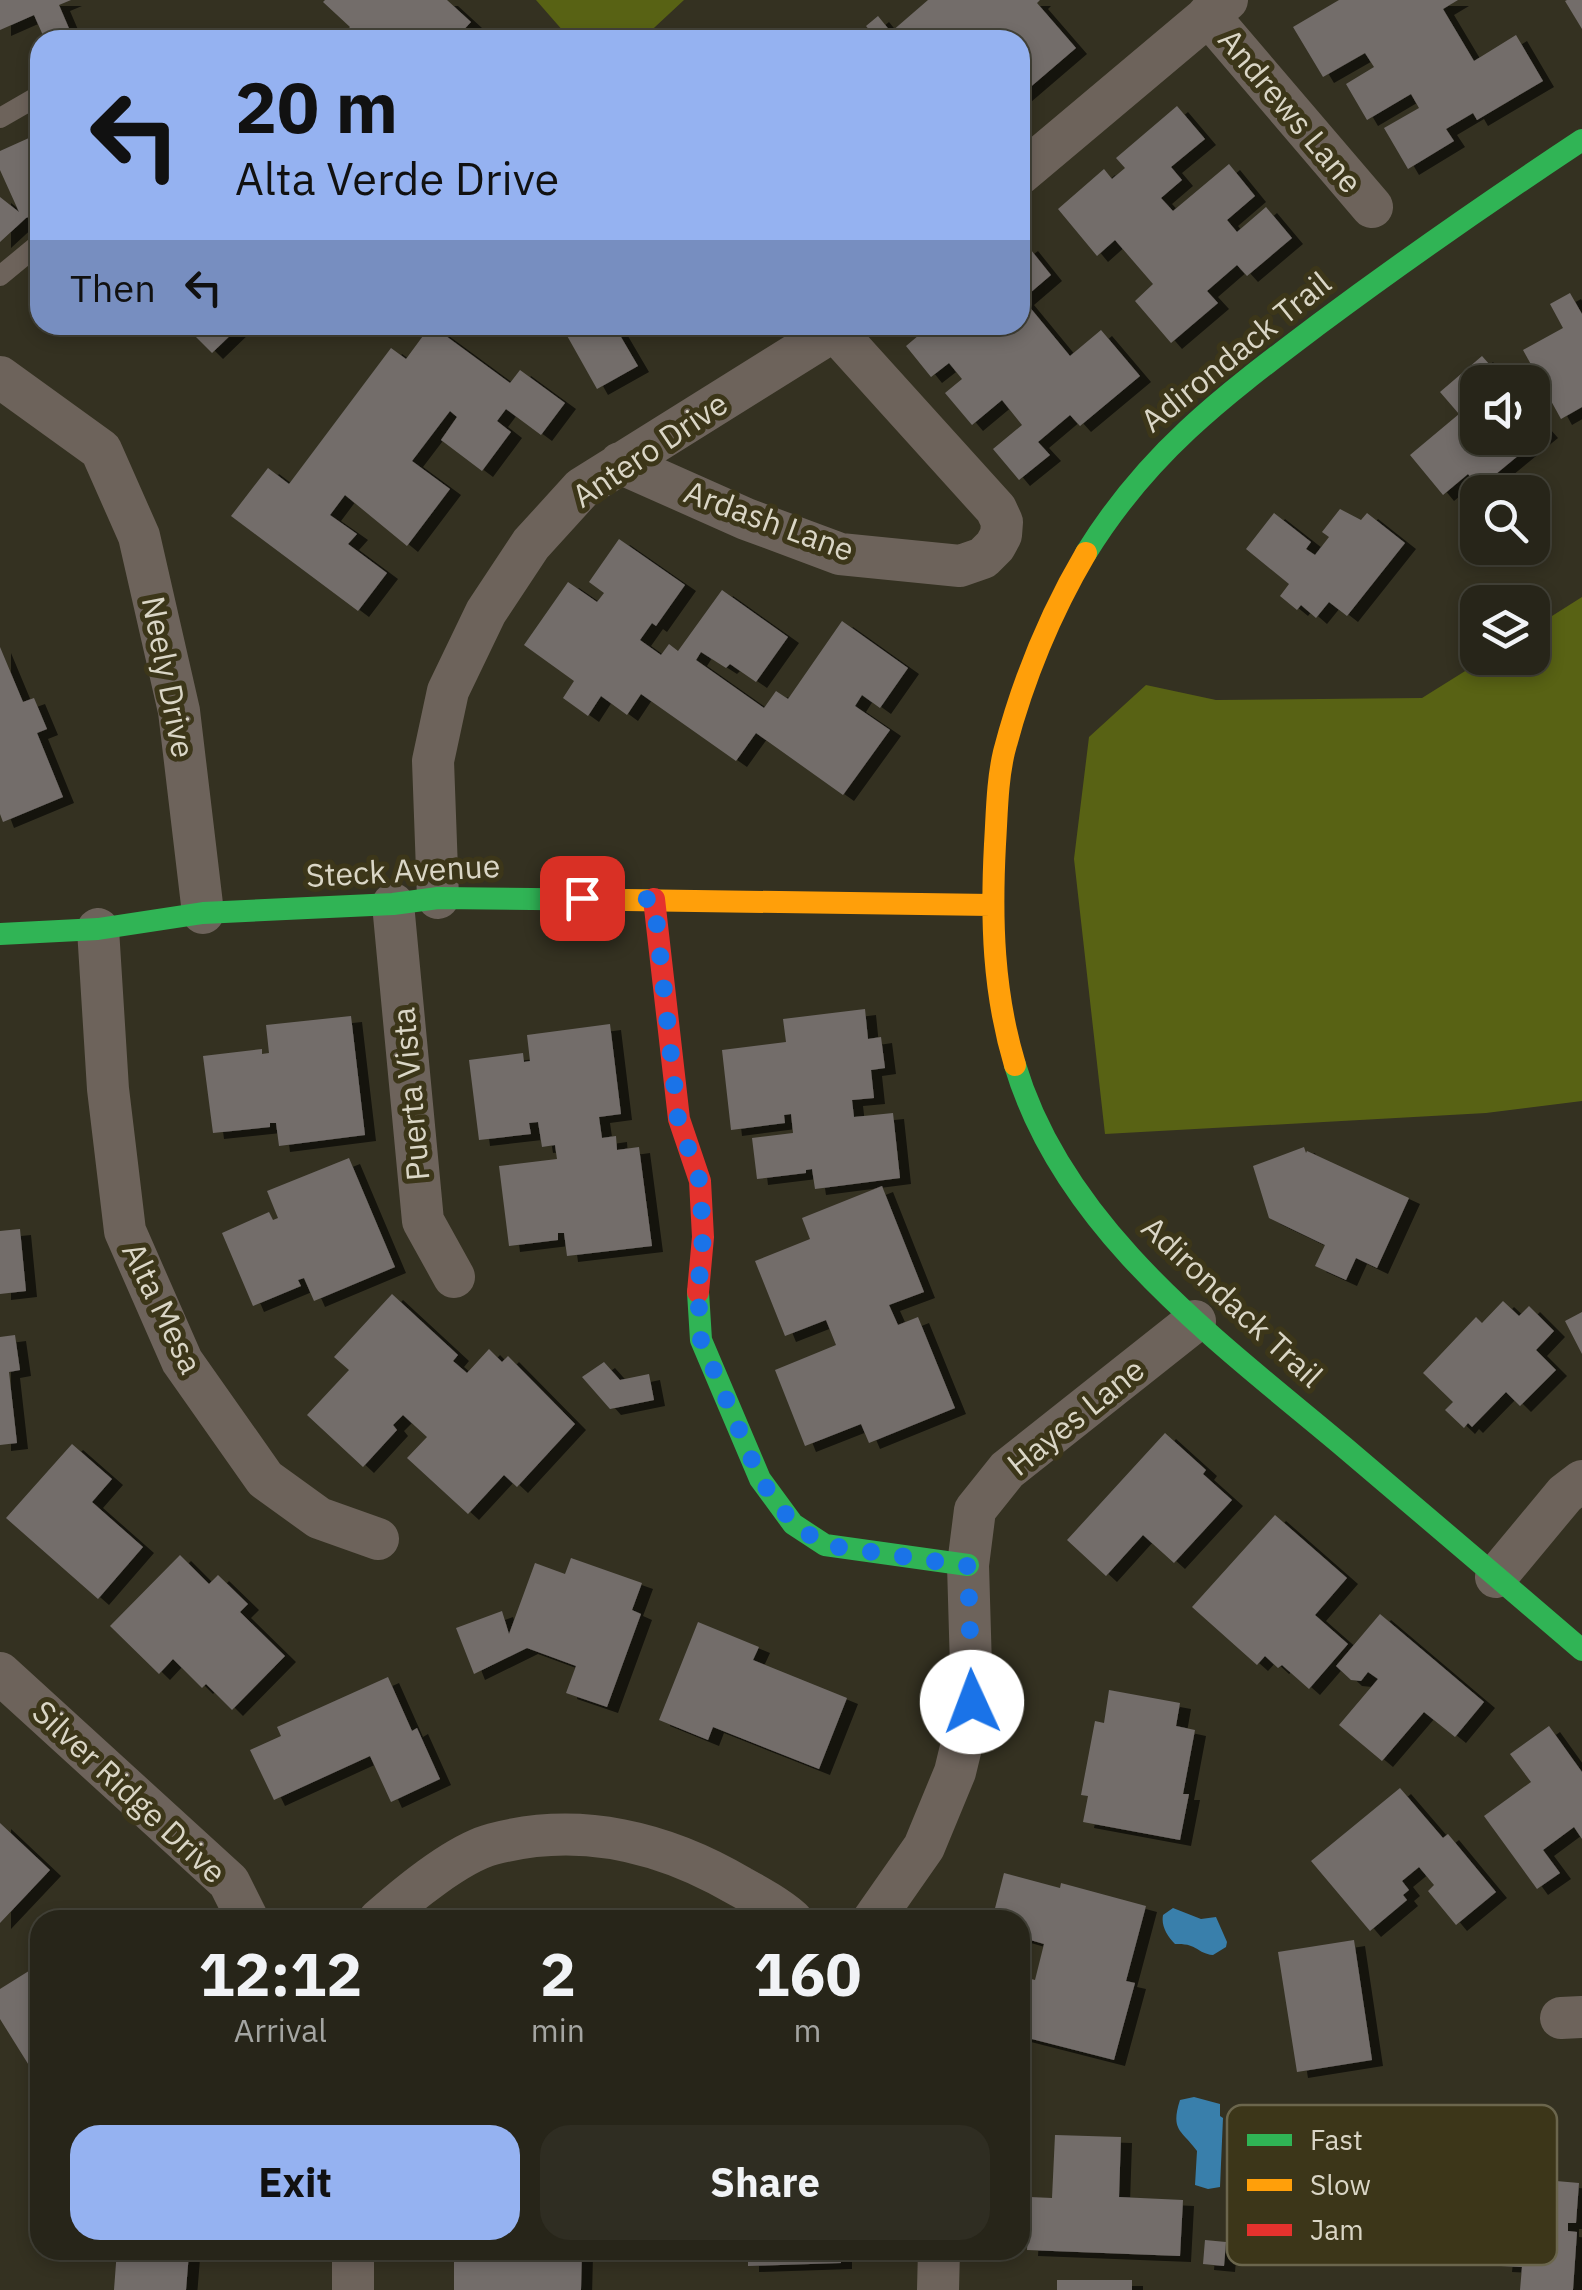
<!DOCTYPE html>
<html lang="en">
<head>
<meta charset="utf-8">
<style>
	body { margin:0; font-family:"IBM Plex Sans",sans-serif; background:#2f2d22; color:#f1f3f6; height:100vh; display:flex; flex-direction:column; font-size:38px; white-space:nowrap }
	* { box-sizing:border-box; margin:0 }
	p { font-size:32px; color:#a4a5a2 }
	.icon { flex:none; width:55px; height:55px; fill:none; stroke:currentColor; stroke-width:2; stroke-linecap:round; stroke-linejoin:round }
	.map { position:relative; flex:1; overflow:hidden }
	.sheet { position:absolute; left:30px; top:1910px; width:1000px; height:350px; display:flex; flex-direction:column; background:#272519; border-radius:30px; box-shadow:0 5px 15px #0003,0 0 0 2px #434238 }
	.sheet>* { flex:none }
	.guide { position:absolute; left:30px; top:30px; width:1000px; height:305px; border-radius:30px; box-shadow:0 5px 15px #0003,0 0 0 2px #434238; background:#95b2f1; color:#111; overflow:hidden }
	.tools { position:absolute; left:1460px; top:365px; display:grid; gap:20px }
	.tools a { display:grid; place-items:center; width:90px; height:90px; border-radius:20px; background:#272519; box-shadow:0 5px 15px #0003,0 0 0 2px #434238; font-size:50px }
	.pin { position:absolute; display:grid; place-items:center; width:85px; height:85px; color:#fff; margin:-42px; border-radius:20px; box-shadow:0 5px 15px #0006 }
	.me { position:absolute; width:110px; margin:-55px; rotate:358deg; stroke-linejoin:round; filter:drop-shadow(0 0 8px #0008) }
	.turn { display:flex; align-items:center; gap:35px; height:210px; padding:0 40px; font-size:45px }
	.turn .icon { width:130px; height:130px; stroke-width:2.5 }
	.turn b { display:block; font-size:70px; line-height:85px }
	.then { display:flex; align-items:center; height:95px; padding:0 40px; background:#0003; gap:20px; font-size:38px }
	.eta { display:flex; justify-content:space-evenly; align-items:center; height:170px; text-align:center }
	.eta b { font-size:60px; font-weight:800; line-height:70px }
	.action { display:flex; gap:20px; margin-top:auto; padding:20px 40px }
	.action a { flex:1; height:115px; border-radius:30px; background:#95b2f1; color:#111; font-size:40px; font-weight:800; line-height:115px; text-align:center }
	.action a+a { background:#2f2d22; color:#f1f3f6 }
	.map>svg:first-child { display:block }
</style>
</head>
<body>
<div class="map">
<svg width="1582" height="2290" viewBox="0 0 1582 2290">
	<defs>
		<filter id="shadow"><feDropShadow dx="11" dy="6" stdDeviation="0" flood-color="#0009"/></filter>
	</defs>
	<rect width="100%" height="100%" fill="#343121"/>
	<!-- forest -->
	<path fill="#586214" d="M536,0H684L641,40H571Z
		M1582,597V1101L1486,1113L1105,1134L1074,859L1089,737L1146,685L1216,700L1422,698L1486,658H1532L1533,628Z"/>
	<!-- water -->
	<path fill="#397fab" d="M1173,1908L1201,1919L1216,1917L1227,1942L1226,1947L1213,1955C1196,1953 1198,1943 1175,1944C1167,1936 1161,1926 1163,1915Z
		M1194,2097L1220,2104V2116L1223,2118L1220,2187L1208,2189L1195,2185L1197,2151C1182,2130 1170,2131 1180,2100Z"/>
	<!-- building -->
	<path fill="#736d6b" filter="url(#shadow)" d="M0,0H71L59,5L71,33L54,40H45L34,15L0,30Z
		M325,0H447L471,22L454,40H338L350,27L323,2Z
		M928,0H1040L1037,3L1076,48L1020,96V40H968L963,34L956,40H878L866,26L878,16L891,32Z
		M1339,0H1458L1443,9L1474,61L1516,35L1543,81L1477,120L1473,113L1446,129L1454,141L1408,169L1384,128L1419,108L1411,94L1367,120L1346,84L1374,67L1365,53L1323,77L1293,27Z
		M1567,0H1582V29L1565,1Z
		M1177,106L1205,139L1171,167L1182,180L1161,198L1173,211L1229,164L1255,196L1227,220L1237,232L1266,207L1292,238L1247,276L1237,265L1207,291L1218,303L1171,343L1135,301L1153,284L1115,240L1097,256L1058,209L1104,169L1112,179L1125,168L1116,158Z
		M40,133V212L26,218L0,242V197L19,212L0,170V151Z
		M1027,245L1051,275L1023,299L1070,356L1101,330L1140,376L1080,426L1070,415L1038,442L1050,455L1019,480L993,449L1022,425L1002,400L972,425L945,393L962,379L949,363L931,377L906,346L931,325H1020V250Z
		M1570,293L1582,314V407L1561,419L1523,350L1563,328L1550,304Z
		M184,325H241L212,353Z
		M431,325L510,383L520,370L565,403L541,435L506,409L497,421L511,432L482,471L441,440L457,417L450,411L412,461L450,489L407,546L345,495L330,515L357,534L348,544L387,573L358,611L231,516L268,468L289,484L391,348L406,359Z
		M561,325H614L638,366L597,389Z
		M1482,356L1505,382H1478V438H1532V415L1547,432L1479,488L1468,474L1443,495L1410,455L1459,414L1440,392Z
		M1340,509L1361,520L1367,513L1405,543L1347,616L1329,602L1316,618L1301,605L1297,610L1280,596L1289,584L1246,549L1274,513L1311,542L1306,549L1315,555L1329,537L1322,532Z
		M619,539L685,585L656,626L652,623L640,640L661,655L669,644L678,651L722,590L788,637L756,682L730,664L726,668L701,652L696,660L764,708L776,691L788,699L842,621L908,668L880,708L862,695L855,706L890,730L843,795L756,733L736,761L641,694L627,715L601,696L588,716L563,698L574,681L524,645L568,582L597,602L604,593L589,582Z
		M0,647L23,702L34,698L47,729L37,733L63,797L3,822L0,814Z
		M865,1009L868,1039L881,1037L885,1068L871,1070L874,1098L852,1100L854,1117L893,1113L900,1178L815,1189L812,1169L806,1170V1173L757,1179L752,1138L793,1133L791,1114L784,1115L785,1123L731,1130L722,1050L786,1042L783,1019Z
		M351,1016L365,1135L279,1146L276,1123H270V1127L213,1133L203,1056L262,1049V1054L269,1053L266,1025Z
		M610,1024L621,1114L599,1117L602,1138L616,1136L617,1150L639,1147L652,1246L567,1256L564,1233H558V1240L509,1246L499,1166L557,1159L555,1145L542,1147L538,1122L529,1123L531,1134L479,1140L469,1060L523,1053L524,1062L530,1061L527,1035Z
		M1304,1147L1306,1153L1307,1151L1409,1198L1377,1268L1356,1258L1346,1280L1315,1266L1325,1245L1269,1218L1253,1166Z
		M349,1158L395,1267L314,1301L304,1278L298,1280L301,1286L253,1306L222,1233L269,1212L273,1220L278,1218L267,1191Z
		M882,1186L924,1292L889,1305L898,1325L918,1317L955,1408L869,1443L861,1424L805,1446L775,1370L836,1345L826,1320L785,1336L755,1261L810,1239L802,1218Z
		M20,1229L26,1291L0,1294V1231Z
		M392,1294L458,1355L453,1361L467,1373L489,1349L502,1362L508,1356L575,1424L517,1487L504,1475L468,1514L407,1458L427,1437L403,1415L393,1425L397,1430L363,1467L307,1415L349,1370L334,1357Z
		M1503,1301L1519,1316L1529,1306L1554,1331L1536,1350L1556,1370L1520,1406L1506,1392L1472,1427L1468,1423L1464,1428L1445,1410L1453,1402L1423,1373L1476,1317L1482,1323Z
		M1582,1312V1354L1565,1321Z
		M15,1335L20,1370L9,1372L17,1443L0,1445V1337Z
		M604,1362L620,1380L649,1374L654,1400L610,1409L582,1377Z
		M1165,1433L1206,1470L1203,1474L1232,1500L1174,1563L1143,1535L1106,1576L1067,1540Z
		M72,1444L112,1479L92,1502L143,1547L98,1599L6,1518Z
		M1275,1515L1347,1578L1315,1615L1348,1644L1309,1689L1282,1665L1278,1668L1265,1656L1257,1665L1192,1607Z
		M180,1555L209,1584L218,1575L248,1604L240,1612L285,1656L232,1710L206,1684L202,1688L173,1659L159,1674L110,1626Z
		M571,1558L642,1583L632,1610L641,1614L607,1707L566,1693L576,1666L527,1648L474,1674L456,1628L502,1611L509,1634L535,1563L565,1574Z
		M1380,1614L1484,1702L1455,1737L1424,1712L1382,1761L1339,1725L1378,1679L1368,1672L1361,1681L1351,1680L1336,1666Z
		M698,1622L759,1647L753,1660L847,1698L819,1769L713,1727L708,1740L659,1720Z
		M388,1677L412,1731L417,1728L440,1779L391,1802L370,1756L274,1800L250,1750L281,1736L277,1727Z
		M1109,1690L1180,1703L1176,1726L1195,1730L1183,1794H1189L1180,1840L1083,1822L1088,1796L1081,1795L1095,1721L1104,1723Z
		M1549,1726L1582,1772V1839L1574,1827L1543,1850L1560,1873L1537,1889L1484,1816L1531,1782L1510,1754Z
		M1400,1788L1443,1838L1448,1834L1496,1892L1456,1925L1428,1891L1434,1885L1419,1867L1402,1881L1409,1890L1403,1895L1407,1900L1370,1931L1311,1861Z
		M0,1823L50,1870L0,1923Z
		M1004,1873L1060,1888L1061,1883L1146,1906L1126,1981L1135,1983L1114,2060L1020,2036V1976L1035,1980L1044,1944L1020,1937V1920H992Z
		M1354,1940L1372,2060L1297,2072L1278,1952Z
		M40,1964V2083L0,2019V1989Z
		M1055,2135L1121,2137L1119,2197L1183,2200L1180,2256L1027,2250L1030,2197L1052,2198Z
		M1533,2179L1579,2183L1576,2223H1568V2231L1577,2232L1573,2290H1520L1522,2267L1501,2266L1503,2246L1478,2244L1482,2207L1516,2210L1517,2206L1531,2207Z
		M1205,2240L1226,2242L1224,2266L1203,2264Z
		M117,2250L189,2253L186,2290H114Z
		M504,2250H582L581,2290H454V2254H504Z
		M748,2250H841V2263L748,2266Z
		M1057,2280H1132V2290H1057Z"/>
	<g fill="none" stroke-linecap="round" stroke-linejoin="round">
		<!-- lane -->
		<path stroke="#6d635b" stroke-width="20" d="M0,118L40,95
			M0,276L40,243"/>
		<!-- street -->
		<path stroke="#6d635b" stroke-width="42" d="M1208,15L1372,207
			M1020,174L1227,0
			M0,377L101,450L139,536L179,711L203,913
			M620,463L746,519L840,554L960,566L983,558L995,546L1001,535L1002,522L996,509L835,331
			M438,898L433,761L448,691L486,612L531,544L582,488L843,325
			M393,904L423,1221L454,1277
			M98,929L108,1089L125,1231L182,1361L265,1479L319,1518L378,1539
			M1496,1577L1565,1494L1582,1481
			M0,1673L229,1882L248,1920
			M379,1920C406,1896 458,1853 493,1844C580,1821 665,1842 741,1887C759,1897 777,1907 792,1920
			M873,1920L924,1847L955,1772L972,1702L968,1565L975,1510L1007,1470L1195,1321
			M1561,2018L1582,2017
			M353,2250V2290
			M938,2290L939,2250"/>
		<!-- fast -->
		<path stroke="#30b455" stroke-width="22" d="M1086,553C1149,451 1225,395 1319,324C1405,260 1493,199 1582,140
			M0,934L98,929L203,913L393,904L438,898L626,900
			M1015,1065C1064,1230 1218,1341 1344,1447C1423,1514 1503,1582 1582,1650
			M698,1292L701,1340L760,1479L793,1524L825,1545L968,1565"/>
		<!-- slow -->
		<path stroke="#ff9f0a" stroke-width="22" d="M626,900L991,905
			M1015,1065C993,992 991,920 995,844C997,813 997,782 1004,752C1022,683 1050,614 1086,553"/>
		<!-- jam -->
		<path stroke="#e5322d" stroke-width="22" d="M654,899L679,1119L700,1181L703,1237L698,1292"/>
	</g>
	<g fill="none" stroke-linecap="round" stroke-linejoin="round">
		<!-- route -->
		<path stroke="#1a73e8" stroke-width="18" stroke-dasharray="0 32.4" d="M582,898L654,899L678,1119L700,1182L703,1237L698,1292L701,1340L760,1479L793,1524L825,1545L968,1566L972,1702"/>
	</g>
	<g text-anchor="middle" stroke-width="10" stroke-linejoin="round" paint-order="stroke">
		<!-- street labels -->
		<g font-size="32" fill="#dad6c6" stroke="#3c3619">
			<text transform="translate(1290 111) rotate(50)" y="11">Andrews Lane</text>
			<text transform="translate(1236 352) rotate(-39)" y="11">Adirondack Trail</text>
			<text transform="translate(650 450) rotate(-34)" y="11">Antero Drive</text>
			<text transform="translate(769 521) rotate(20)" y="11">Ardash Lane</text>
			<text transform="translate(168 677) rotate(79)" y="11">Neely Drive</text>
			<text transform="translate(403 871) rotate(-3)" y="11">Steck Avenue</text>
			<text transform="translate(411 1094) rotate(-95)" y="11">Puerta Vista</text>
			<text transform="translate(1232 1302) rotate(43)" y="11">Adirondack Trail</text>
			<text transform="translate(162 1308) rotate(64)" y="11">Alta Mesa</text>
			<text transform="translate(1076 1417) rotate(-39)" y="11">Hayes Lane</text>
			<text transform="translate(129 1792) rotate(43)" y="11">Silver Ridge Drive</text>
		</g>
	</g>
	<!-- legend -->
	<rect x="1227" y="2105" width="330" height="160" rx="15" fill="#3c3619" stroke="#6b664d" stroke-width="2.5"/>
	<rect x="1247" y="2134" width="45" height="12" fill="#30b455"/>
	<rect x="1247" y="2179" width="45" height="12" fill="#ff9f0a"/>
	<rect x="1247" y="2224" width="45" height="12" fill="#e5322d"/>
	<g font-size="28" fill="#dad6c6">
		<text x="1310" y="2150">Fast</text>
		<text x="1310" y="2195">Slow</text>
		<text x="1310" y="2240">Jam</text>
	</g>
</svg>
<div class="tools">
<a><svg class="icon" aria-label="sound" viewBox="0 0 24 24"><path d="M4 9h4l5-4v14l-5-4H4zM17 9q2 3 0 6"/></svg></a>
<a><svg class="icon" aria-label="search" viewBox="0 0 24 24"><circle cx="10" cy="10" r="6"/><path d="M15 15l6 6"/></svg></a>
<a><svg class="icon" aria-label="layers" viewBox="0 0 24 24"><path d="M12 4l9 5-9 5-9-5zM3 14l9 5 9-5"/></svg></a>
</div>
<div class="pin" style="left:582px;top:898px;background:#d93025"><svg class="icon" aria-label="arrive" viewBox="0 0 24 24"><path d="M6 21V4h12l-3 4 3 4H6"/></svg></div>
<svg class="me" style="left:972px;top:1702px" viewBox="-20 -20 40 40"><circle r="19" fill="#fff"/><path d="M0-13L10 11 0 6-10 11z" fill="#1a73e8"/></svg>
<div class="guide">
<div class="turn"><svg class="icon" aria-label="left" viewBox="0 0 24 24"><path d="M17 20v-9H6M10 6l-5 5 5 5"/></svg><div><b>20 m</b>Alta Verde Drive</div></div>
<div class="then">Then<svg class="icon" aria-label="left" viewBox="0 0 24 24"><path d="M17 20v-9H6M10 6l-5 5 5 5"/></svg></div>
</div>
<section class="sheet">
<div class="eta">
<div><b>12:12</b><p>Arrival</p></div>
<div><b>2</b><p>min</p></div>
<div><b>160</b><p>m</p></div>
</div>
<div class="action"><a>Exit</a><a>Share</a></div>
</section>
</div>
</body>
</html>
